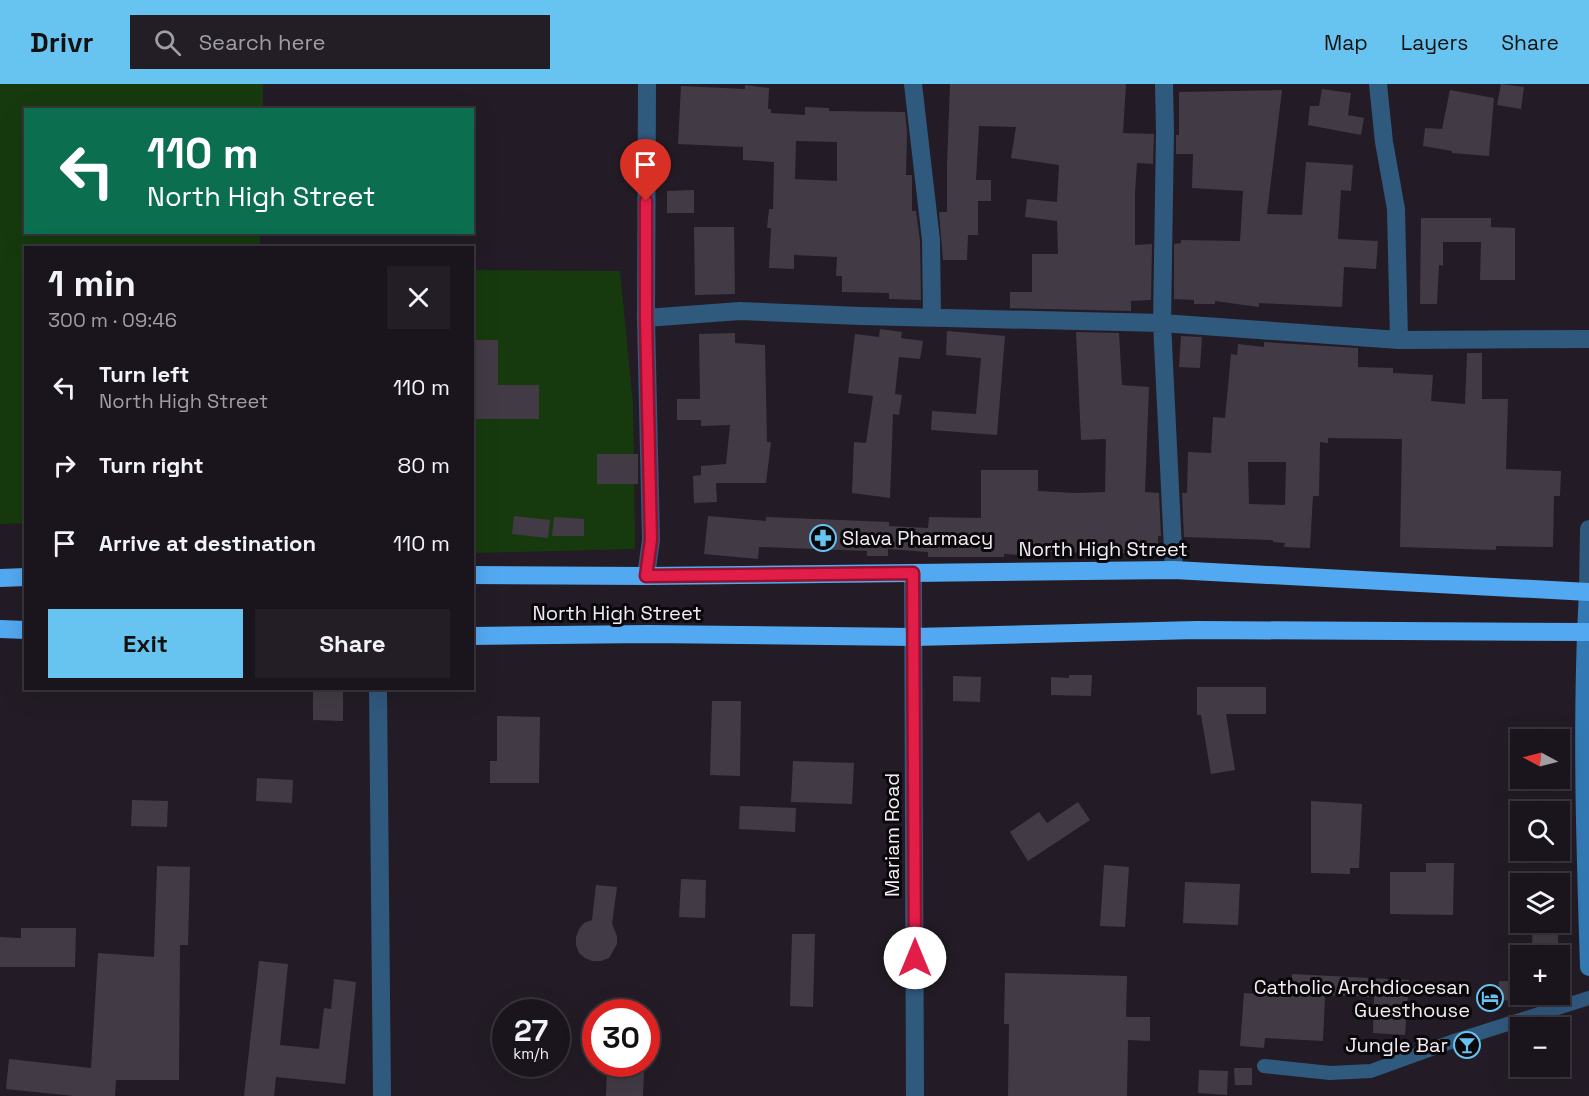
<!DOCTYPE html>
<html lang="en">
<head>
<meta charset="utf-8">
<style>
	body { margin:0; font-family:"Space Grotesk",sans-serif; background:#231e25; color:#f1f3f6; height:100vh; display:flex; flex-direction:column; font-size:22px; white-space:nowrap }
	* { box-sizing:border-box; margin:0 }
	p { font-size:20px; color:#9f9fa3 }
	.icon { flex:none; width:33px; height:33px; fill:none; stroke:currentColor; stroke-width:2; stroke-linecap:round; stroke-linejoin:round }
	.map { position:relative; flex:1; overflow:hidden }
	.details { position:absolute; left:24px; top:162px; width:450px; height:444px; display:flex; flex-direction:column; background:#1a151c; border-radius:0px; box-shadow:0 6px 24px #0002,0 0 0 2px #38343b }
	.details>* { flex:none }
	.banner { position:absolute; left:24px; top:24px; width:450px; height:126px; border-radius:0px; box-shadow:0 6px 24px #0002,0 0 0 2px #38343b; background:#0b6e4f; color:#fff; overflow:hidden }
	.needle { width:39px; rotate:277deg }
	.tools { position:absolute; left:1510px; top:645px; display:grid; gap:12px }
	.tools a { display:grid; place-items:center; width:60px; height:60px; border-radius:0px; background:#1a151c; box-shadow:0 6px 24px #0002,0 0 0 2px #38343b; font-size:30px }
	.speed { position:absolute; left:492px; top:915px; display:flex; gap:12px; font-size:30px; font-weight:700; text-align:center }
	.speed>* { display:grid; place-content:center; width:78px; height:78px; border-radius:50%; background:#1a151c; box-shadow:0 6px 24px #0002,0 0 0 2px #38343b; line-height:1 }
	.speed small { font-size:15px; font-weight:400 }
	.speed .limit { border:9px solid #d22; background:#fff; color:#111 }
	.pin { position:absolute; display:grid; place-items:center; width:51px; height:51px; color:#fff; margin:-62px -26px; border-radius:50% 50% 50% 0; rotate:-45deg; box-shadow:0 0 6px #0007 }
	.pin .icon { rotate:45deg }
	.me { position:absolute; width:66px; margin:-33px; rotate:0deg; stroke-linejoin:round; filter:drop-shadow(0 0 4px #0008) }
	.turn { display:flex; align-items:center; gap:21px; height:126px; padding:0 24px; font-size:27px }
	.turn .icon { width:78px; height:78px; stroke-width:2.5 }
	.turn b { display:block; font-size:42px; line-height:51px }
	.round { display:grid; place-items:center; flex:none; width:63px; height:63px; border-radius:0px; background:#231e25 }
	.summary { display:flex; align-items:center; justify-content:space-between; height:102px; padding:0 24px }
	h1 { font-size:36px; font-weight:700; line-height:45px }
	.cta { display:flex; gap:12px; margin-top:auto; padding:12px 24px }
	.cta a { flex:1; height:69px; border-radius:0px; background:#67c4f0; color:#111; font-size:24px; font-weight:700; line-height:69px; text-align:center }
	.cta a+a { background:#231e25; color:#f1f3f6 }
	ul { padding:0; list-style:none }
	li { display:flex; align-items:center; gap:18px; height:78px; padding:0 24px }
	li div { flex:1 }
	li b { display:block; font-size:22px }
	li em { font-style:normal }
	header { display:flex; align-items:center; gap:36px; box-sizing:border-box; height:84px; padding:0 30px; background:#67c4f0; color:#111 }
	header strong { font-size:28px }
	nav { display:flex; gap:33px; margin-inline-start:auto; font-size:21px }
	.search { width:420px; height:54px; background:#231e25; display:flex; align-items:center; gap:15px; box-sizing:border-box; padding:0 21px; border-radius:0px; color:#9f9fa3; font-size:22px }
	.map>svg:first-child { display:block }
</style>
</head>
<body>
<header>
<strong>Drivr</strong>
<div class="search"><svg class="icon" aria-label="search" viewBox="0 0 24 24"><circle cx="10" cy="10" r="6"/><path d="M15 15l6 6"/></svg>Search here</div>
<nav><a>Map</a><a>Layers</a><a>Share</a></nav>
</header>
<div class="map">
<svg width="1589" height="1012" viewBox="0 0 1589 1012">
	<rect width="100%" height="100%" fill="#231c26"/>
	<!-- green -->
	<path fill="#163a0e" d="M0,0H263V25L26,26V148L260,149V163L26,164L25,439L0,440Z
		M472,186L620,187L633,320L635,465L473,469Z"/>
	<!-- building -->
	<path fill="#423b45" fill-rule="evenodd" d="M950,0H1126L1123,49L1154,50L1153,80L1137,79L1135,108V161L1152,160L1151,216L1131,217V227L1010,224V208H1032V170H1058L1057,137L1025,133L1027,115L1057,118L1059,81L1011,74L1016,43L979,42L976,96H991V117H978V151H968L967,176H943L939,128H947V81Z
		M1501,0L1524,3L1521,25L1497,21Z
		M745,1L769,4L768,25H771V29L805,31V23L829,24V27L905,28L907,48L906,91H912V127H916L920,157L921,216L889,215V209L842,208V192H836L837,173L794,171V185L769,184L771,144H767L769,125H773L774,78L743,76V63L678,60L681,2L745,5ZM796,57L837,58V97L795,95Z
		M1322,5L1351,9L1348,31L1364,34L1361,51L1308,41L1310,22H1319Z
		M1282,6L1267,130L1302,131L1306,78L1353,81L1351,107L1341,106L1338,155L1378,157L1376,185L1344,183L1342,223L1259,219V223L1215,217V220H1194V216L1174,215V160L1181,159V156L1240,157L1243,107L1192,104L1193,70H1176V51H1179V8Z
		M1450,6L1494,14L1489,72L1452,69V67L1423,62L1425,44L1442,45Z
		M694,106V129H667V107Z
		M1421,134H1491V143L1515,144V196H1480L1481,158H1443V182L1439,181L1437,220H1420Z
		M694,143H734L735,210L695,211Z
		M880,245L902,248L901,254L923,257L920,275L899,273L895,310L902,311L899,331L893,330L890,414L852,409L854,358L866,359L873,312L848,309L855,250L879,253Z
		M947,247L1005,252L997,351L931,346L932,327L976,330L981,274L946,271Z
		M1076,248L1119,249L1122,301L1149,303L1145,408L1159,409L1161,452H1158V470L1047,468V472L1004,470V473H928V468L888,465V472H867V467L759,463L758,475L704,470L708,432L766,437V433L889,438V442L928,444L929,433L981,434V386H1038V407L1075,409L1105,408L1106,355L1081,356Z
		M735,249V259L765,261L767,358H771L766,399H716L717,418L694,419L693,392L701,391V382L726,380L730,341L701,342V336H677V315H700L699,250Z
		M1181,252L1202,253L1200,284L1179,283Z
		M472,256H498V301H539V335H472Z
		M1264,258L1358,264V283L1393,284V289L1433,291L1431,317L1465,320L1467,269H1482V315H1508L1506,385L1561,387L1560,412H1554L1553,463L1496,462V466L1400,463L1402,355L1328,354V359L1320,358L1319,412H1313L1310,464L1284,463L1285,459L1273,458V456L1184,453L1182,409H1187L1188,368L1211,369L1213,333L1225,334L1231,270L1237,271L1238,260L1264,263ZM1248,378H1286L1285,421L1249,420Z
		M597,370H638V400H597Z
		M514,432L550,436L548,454L512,450Z
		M554,433L584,435V452H552Z
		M1069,591H1092L1091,612L1051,611V593L1069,594Z
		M953,592L981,593L980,618L953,617Z
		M1197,603H1266V630H1226L1235,686L1211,690L1201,631H1197Z
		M313,604H343V637L313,636Z
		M712,617H741L740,692L710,691Z
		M497,632L540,633L539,699H490V677H497Z
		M793,677L854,679L852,720L791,718Z
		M257,694L293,696L292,719L256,717Z
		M132,716L168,717L167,743L131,742Z
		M1311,717L1362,720L1359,784H1350V790L1311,789Z
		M1078,718L1090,736L1028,777L1010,748L1039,728L1047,739Z
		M740,722L796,724L795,748L739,745Z
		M1426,779H1454L1453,831L1390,830V788H1426Z
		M1104,781L1129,783L1125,843L1100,842Z
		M157,782L190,783L188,861H180L179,996H116L115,1012H74L6,1005L9,975L91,984L98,869L154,873Z
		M681,795L706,796L705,834L679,833Z
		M1185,798L1240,800L1238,841L1183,839Z
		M596,801L617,803L612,840L617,852V860L609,874L601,877H592L585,874L579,869L576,861V853L579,845L584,839L592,836Z
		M1533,838H1558V860H1532Z
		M21,844H76L75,883H0V853L21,854Z
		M792,850H815L813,923L790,922Z
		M259,877L288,880L280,961L319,965L324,924L331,925L334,895L356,898L345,1000L276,993L274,1012H244Z
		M1005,889L1127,892L1126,933H1150V957L1128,956L1127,1012H1008L1009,940H1004Z
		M1292,890L1409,896L1405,951L1373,949L1374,913L1325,911L1323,957L1265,954L1264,964L1240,962L1244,909L1291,912Z
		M1499,897H1521V917L1498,916Z
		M1234,984H1252V1001H1235Z
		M607,985L644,986L643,1012H606Z
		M1199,986L1228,987L1227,1011L1198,1009Z"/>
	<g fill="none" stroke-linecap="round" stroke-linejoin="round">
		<!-- lane -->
		<path stroke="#30597e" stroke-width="14" d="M1264,982L1330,989L1371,987L1451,958L1589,914"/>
		<!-- street -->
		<path stroke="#30597e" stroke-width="18" d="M913,0L931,156L932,233
			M1164,0L1165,48L1162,239L1174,486
			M1378,0L1384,58L1396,125L1399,256
			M646,234L740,227L861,232L1162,239L1399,256L1589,255
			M913,489L915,1012
			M646,492L651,456L646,234L647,0
			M1588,508L1589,445
			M378,604L382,1012"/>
		<!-- secondary -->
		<path stroke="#337ab4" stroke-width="18" d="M1588,508C1581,633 1585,758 1589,883"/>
		<!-- highway -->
		<path stroke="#53a9f1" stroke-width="18" d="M472,491L646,492L1174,486L1589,508
			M0,494L26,493
			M0,545L26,546
			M472,552L648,550L914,553L1197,546L1589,548"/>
	</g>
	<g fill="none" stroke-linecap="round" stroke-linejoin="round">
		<defs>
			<path id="route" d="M646,117V234L651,456L646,492L913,489L915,874"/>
		</defs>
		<!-- route casing -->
		<use href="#route" stroke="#92132f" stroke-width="15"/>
		<!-- route -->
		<use href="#route" stroke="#e11d48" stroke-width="10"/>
	</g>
	<!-- icons -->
	<defs>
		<symbol id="pharmacy-ring" viewBox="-11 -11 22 22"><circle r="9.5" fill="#0b080c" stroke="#67c4f0" stroke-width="1.5"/><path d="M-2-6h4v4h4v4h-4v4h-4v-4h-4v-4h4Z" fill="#67c4f0"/></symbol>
		<symbol id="hotel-ring" viewBox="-11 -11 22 22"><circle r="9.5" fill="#0b080c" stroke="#67c4f0" stroke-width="1.5"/><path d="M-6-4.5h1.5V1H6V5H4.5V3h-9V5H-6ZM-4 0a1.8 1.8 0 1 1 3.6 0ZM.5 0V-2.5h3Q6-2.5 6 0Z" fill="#67c4f0"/></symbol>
		<symbol id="bar-ring" viewBox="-11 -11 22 22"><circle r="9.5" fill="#0b080c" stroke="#67c4f0" stroke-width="1.5"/><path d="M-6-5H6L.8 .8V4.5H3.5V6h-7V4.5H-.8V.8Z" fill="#67c4f0"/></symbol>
	</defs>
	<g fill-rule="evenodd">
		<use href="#pharmacy-ring" x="808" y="439" width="30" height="30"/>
		<use href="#hotel-ring" x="1475" y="899" width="30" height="30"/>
		<use href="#bar-ring" x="1452" y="946" width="30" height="30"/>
	</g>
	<g text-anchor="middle" stroke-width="6" stroke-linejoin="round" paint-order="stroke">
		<!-- poi labels -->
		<g font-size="20" fill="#f1ecf3" stroke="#0b080c" text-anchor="end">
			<text x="842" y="461" text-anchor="start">Slava Pharmacy</text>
			<text x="1470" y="910">Catholic Archdiocesan<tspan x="1470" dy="23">Guesthouse</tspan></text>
			<text x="1448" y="968">Jungle Bar</text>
		</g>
		<!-- street labels -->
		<g font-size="20" fill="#f1ecf3" stroke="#0b080c">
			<text x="1103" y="472">North High Street</text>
			<text x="617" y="536">North High Street</text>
			<text transform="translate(892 751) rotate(-90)" y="7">Mariam Road</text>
		</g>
	</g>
</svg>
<div class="tools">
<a><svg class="needle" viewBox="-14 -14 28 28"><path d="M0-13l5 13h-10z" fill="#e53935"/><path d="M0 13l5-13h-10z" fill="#9f9fa3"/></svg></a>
<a><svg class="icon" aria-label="search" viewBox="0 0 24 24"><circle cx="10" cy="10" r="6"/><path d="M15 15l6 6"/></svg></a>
<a><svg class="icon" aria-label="layers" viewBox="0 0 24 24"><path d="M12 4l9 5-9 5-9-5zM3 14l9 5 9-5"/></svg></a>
<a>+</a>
<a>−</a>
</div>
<div class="speed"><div>27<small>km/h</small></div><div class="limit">30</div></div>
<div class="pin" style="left:646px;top:117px;background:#d93025"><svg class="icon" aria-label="arrive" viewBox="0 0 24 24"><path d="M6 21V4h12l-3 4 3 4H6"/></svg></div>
<svg class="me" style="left:915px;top:874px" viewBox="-20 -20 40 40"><circle r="19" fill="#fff"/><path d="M0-13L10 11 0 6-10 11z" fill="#e11d48"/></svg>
<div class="banner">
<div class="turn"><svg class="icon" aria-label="left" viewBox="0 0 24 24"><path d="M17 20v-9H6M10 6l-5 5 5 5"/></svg><div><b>110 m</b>North High Street</div></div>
</div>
<section class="details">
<div class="summary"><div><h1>1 min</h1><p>300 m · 09:46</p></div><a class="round"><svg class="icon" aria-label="close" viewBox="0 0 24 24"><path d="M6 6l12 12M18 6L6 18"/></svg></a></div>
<ul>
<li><svg class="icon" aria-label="left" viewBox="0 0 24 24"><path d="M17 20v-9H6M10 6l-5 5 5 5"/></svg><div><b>Turn left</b><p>North High Street</p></div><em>110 m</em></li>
<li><svg class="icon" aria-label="right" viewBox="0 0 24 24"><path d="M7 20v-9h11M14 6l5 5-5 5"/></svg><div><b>Turn right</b></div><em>80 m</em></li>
<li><svg class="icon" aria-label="arrive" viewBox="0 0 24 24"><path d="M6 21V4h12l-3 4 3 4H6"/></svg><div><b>Arrive at destination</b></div><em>110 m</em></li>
</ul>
<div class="cta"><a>Exit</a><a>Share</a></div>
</section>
</div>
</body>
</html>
